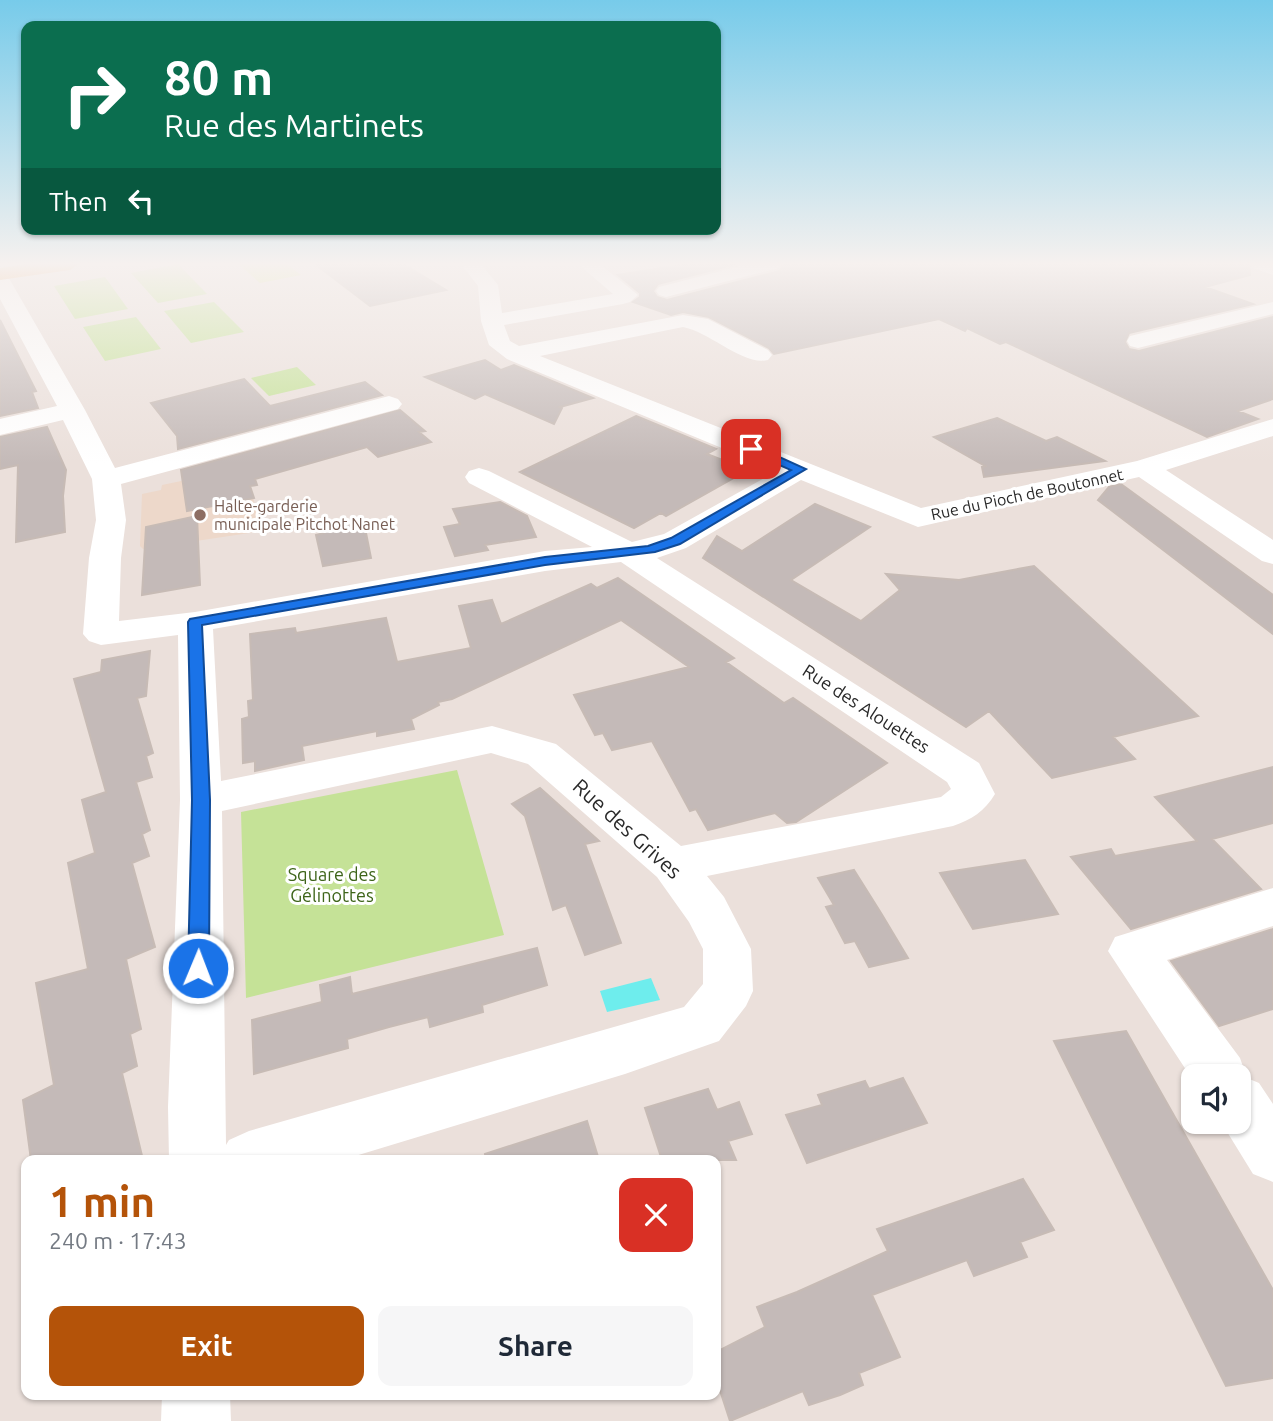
<!DOCTYPE html>
<html lang="en">
<head>
<meta charset="utf-8">
<style>
	body { margin:0; font-family:Ubuntu,sans-serif; background:#f6f6f7; color:#1f2937; height:100vh; display:flex; flex-direction:column; font-size:26px; white-space:nowrap }
	* { box-sizing:border-box; margin:0 }
	p { font-size:23px; color:#747a83 }
	.icon { flex:none; width:38px; height:38px; fill:none; stroke:currentColor; stroke-width:2; stroke-linecap:round; stroke-linejoin:round }
	.map { position:relative; flex:1; overflow:hidden }
	.sheet { position:absolute; left:21px; top:1155px; width:700px; height:245px; display:flex; flex-direction:column; background:#fff; border-radius:14px; box-shadow:0 2px 5px #0004 }
	.sheet>* { flex:none }
	.top-card { position:absolute; left:21px; top:21px; width:700px; height:214px; border-radius:14px; box-shadow:0 2px 5px #0004; background:#0b6e4f; color:#fff; overflow:hidden }
	.buttons { position:absolute; left:1181px; top:1064px; display:grid; gap:14px }
	.buttons a { display:grid; place-items:center; width:70px; height:70px; border-radius:14px; background:#fff; box-shadow:0 2px 5px #0004; font-size:35px }
	.pin { position:absolute; display:grid; place-items:center; width:60px; height:60px; color:#fff; margin:-30px; border-radius:14px; box-shadow:0 4px 10px #0006 }
	.me { position:absolute; width:77px; margin:-38px; rotate:1deg; stroke-linejoin:round; filter:drop-shadow(0 0 5px #0008) }
	.turn { display:flex; align-items:center; gap:24px; height:147px; padding:0 28px; font-size:32px }
	.turn .icon { width:91px; height:91px; stroke-width:2.5 }
	.turn b { display:block; font-size:49px; line-height:60px }
	.then { display:flex; align-items:center; height:66px; padding:0 28px; background:#0003; gap:14px; font-size:26px }
	.round { display:grid; place-items:center; flex:none; width:74px; height:74px; border-radius:14px; background:#f6f6f7 }
	.headline { display:flex; align-items:center; justify-content:space-between; height:119px; padding:0 28px }
	h1 { font-size:42px; font-weight:700; line-height:52px; color:#b45309 }
	.action { display:flex; gap:14px; margin-top:auto; padding:14px 28px }
	.action a { flex:1; height:80px; border-radius:14px; background:#b45309; color:#fff; font-size:28px; font-weight:700; line-height:80px; text-align:center }
	.action a+a { background:#f6f6f7; color:#1f2937 }
	.map>svg:first-child { display:block }
</style>
</head>
<body>
<div class="map">
<svg width="1273" height="1421" viewBox="0 0 1273 1421">
	<rect width="100%" height="100%" fill="#ebe0db"/>
	<!-- education -->
	<path fill="#edd8ca" d="M253,473L257,485L250,486L262,531L143,549L140,546L142,494L161,490L162,485L186,480Z"/>
	<!-- green -->
	<path fill="#c5e297" d="M178,264L207,294L158,303L131,273Z
		M105,277L128,309L75,319L54,286Z
		M214,302L244,332L191,343L164,311Z
		M136,317L161,349L105,361L83,327Z
		M297,367L316,385L269,396L251,378Z
		M457,770L504,935L246,998L241,812Z"/>
	<!-- pitch -->
	<path fill="#dce993" d="M238,264H287L301,275L260,283Z"/>
	<!-- water -->
	<path fill="#6eeded" d="M651,978L660,1000L607,1012L600,991Z"/>
	<!-- building -->
	<path fill="#c4bab8" stroke="#c7bbb5" stroke-width="2" d="M315,264H403L446,290L370,306Z
		M687,264H736L658,284L653,291L657,297L667,300L780,271L783,264H1249L1250,275L1205,287L1253,304L1129,333L1125,342L1129,349L1139,351L1273,317V399L1238,411L1258,419L1207,437L1006,342L1000,344L967,328L965,331L939,319L774,354L769,348L709,317L683,312L671,315L633,302L640,297V293L618,275Z
		M0,320L36,391L32,392L38,408L0,416Z
		M485,360L501,370L514,365L593,398L560,407L562,408L554,424L485,394L475,399L425,377Z
		M244,379L270,406L365,382L382,395L178,449L177,436L151,403Z
		M400,410L425,431L419,432L431,442L378,457L367,447L255,479L257,485L250,486L254,498L187,511L181,470Z
		M636,416L716,449L707,454L748,470L666,516L661,513L634,528L520,472Z
		M997,418L1046,441L1057,437L1105,461L984,477L982,467L985,466L934,437Z
		M47,427L66,470L63,496L65,532L16,542L18,465L0,469V437Z
		M1121,484L1273,595V634L1098,500L1109,487Z
		M500,502L527,516L536,537L485,545L488,550L455,556L444,527L460,524L453,509Z
		M815,504L870,527L791,580L861,621L900,590L886,574L959,580L1034,566L1198,716L1113,737L1135,759L1052,778L989,711L966,727L703,558L717,536L742,551Z
		M197,516L200,585L142,595L146,527Z
		M364,523L371,558L323,566L316,535L324,533L323,530Z
		M618,578L734,658L726,662L784,703L793,698L887,763L796,822L787,823L775,813L708,830L696,809L690,811L652,741L612,750L603,733L595,735L574,695L689,667L621,620L452,699L438,702L439,705L411,719L414,729L377,736V731L302,746L304,760L255,771V761L243,763L242,719L249,717L248,701L253,700L250,634L295,628L296,633L386,618L397,662L471,648L459,606L492,600L501,624L591,584L597,588Z
		M150,651L146,696L137,698L153,753L146,756L152,777L136,782L150,830L142,834L149,856L132,863L155,947L126,959L141,1029L130,1034L137,1066L122,1073L143,1160H31L23,1100L54,1085L36,983L88,969L68,863L95,853L82,800L106,792L74,679L101,672L102,660Z
		M1273,767V823L1212,839L1261,889L1131,929L1071,857L1111,849L1115,856L1197,841L1155,797Z
		M540,788L599,841L585,844L621,943L585,955L566,905L553,910L525,816L512,804Z
		M1025,860L1058,914L973,929L940,873Z
		M854,870L881,913L908,958L869,967L855,941L845,943L826,907L834,905L818,878Z
		M1273,929V1009L1219,1026L1171,961Z
		M537,948L547,985L482,1005L483,1012L430,1027L428,1017L389,1027L347,1039L348,1048L254,1074L252,1020L322,1002L320,985L350,977L352,994Z
		M1126,1031L1273,1290V1378L1226,1386L1054,1041Z
		M903,1078L927,1123L807,1163L786,1115L822,1105L818,1095L865,1081L869,1089Z
		M708,1089L717,1110L739,1102L752,1134L728,1141L736,1160H662L645,1108Z
		M587,1121L599,1160H486L485,1154Z
		M1023,1179L1054,1230L1020,1242L1027,1257L974,1276L967,1260L872,1295L900,1357L859,1373L863,1385L840,1395L809,1405L803,1391L730,1421L716,1378V1352L765,1327L757,1307L797,1292L888,1251L877,1229Z"/>
	<g fill="none" stroke-linecap="round" stroke-linejoin="round">
		<!-- minor -->
		<path fill="#fff" fill-rule="evenodd" d="M461,264H481L498,285L502,313L613,294L578,264H600L638,295L630,302L623,304L504,325L510,341L519,346L683,315L708,319L768,350L772,355L768,360C743,366 710,332 683,327L540,356L921,508L1137,461L1273,419V436L1166,470L1273,540V564L1262,561L1139,477L918,527L801,480L686,548L657,558L979,763L995,794C985,811 971,820 953,826L707,876L724,897L751,949L753,991L746,1006L719,1041L625,1074L342,1160H169L168,1107L180,800L178,635L101,645L89,641L83,634L89,558L96,520L92,479L63,420L0,435V419L57,406L0,299V274L7,276L10,280L85,410L115,468L389,396L398,399L402,404L398,409L121,484L126,520L121,558L119,621L195,612L545,551L592,547L469,483L465,477L469,471L479,468L489,471L632,542L664,534L777,471L507,359L489,345L481,321L478,286ZM621,562L947,782L951,789L941,797L681,846L556,744L492,726L221,781L213,629L545,571ZM491,753L528,764L657,877L689,922L703,949V984L684,1007L249,1131L229,1140L226,1145L222,811Z
			M748,264H781L779,268L666,297L659,295L656,291L659,287Z
			M1251,264H1273V275L1253,268Z
			M1273,302V314L1138,348L1130,346L1127,341L1130,336Z
			M1273,888V926L1167,960L1240,1058L1247,1078L1259,1083L1273,1104V1182L1253,1174L1221,1122H1239V1076H1194V1082L1108,951L1115,937Z
			M162,1395H230L231,1421H161Z"/>
		<!-- major -->
		<path fill="#efa55c" fill-rule="evenodd" d="M27,264H79L70,270L0,280V268Z"/>
	</g>
	<!-- sky -->
	<linearGradient id="sky" x2="0" y2="1"><stop stop-color="#77cbea"/><stop offset="0.57" stop-color="#f6f1ef"/><stop offset="1" stop-color="#f6f1ef" stop-opacity="0"/></linearGradient>
	<rect width="1273" height="463" fill="url(#sky)"/>
	<!-- route -->
	<path fill="#1a73e8" stroke="#114b97" stroke-width="2" d="M747,446H755L806,469L680,544L655,552L545,565L202,625L210,800L209,968L206,974L198,976L191,974L188,968L192,800L188,622L190,619L545,557L648,546L671,538L791,470L747,451Z"/>
	<!-- markers -->
	<circle fill="#8d6e63" stroke="#fff" stroke-width="2.5" cx="200" cy="515" r="7"/>
	<g text-anchor="middle" stroke-width="6" stroke-linejoin="round" paint-order="stroke">
		<!-- far-street labels -->
		<g font-size="16" fill="#292929" stroke="#fff">
			<text transform="translate(1027 494) rotate(-12)" y="6">Rue du Pioch de Boutonnet</text>
		</g>
		<!-- far-education labels -->
		<g font-size="16" fill="#785e54" stroke="#fff" text-anchor="start">
			<text x="214" y="512">Halte-garderie<tspan x="214" dy="18">municipale Pitchot Nanet</tspan></text>
		</g>
		<!-- street labels -->
		<g font-size="18" fill="#292929" stroke="#fff">
			<text transform="translate(866 709) rotate(33)" y="6">Rue des Alouettes</text>
		</g>
		<!-- park labels -->
		<g font-size="18" fill="#3e651a" stroke="#fff">
			<text x="332" y="881">Square des<tspan x="332" dy="21">Gélinottes</tspan></text>
		</g>
		<!-- near-street labels -->
		<g font-size="21" fill="#292929" stroke="#fff">
			<text transform="translate(627 829) rotate(42)" y="7">Rue des Grives</text>
		</g>
	</g>
</svg>
<div class="buttons">
<a><svg class="icon" aria-label="sound" viewBox="0 0 24 24"><path d="M4 9h4l5-4v14l-5-4H4zM17 9q2 3 0 6"/></svg></a>
</div>
<div class="pin" style="left:751px;top:449px;background:#d93025"><svg class="icon" aria-label="arrive" viewBox="0 0 24 24"><path d="M6 21V4h12l-3 4 3 4H6"/></svg></div>
<svg class="me" style="left:198px;top:968px" viewBox="-20 -20 40 40"><circle r="17" fill="#1a73e8" stroke="#fff" stroke-width="3"/><path d="M0-11L8 9 0 5-8 9z" fill="#fff"/></svg>
<div class="top-card">
<div class="turn"><svg class="icon" aria-label="right" viewBox="0 0 24 24"><path d="M7 20v-9h11M14 6l5 5-5 5"/></svg><div><b>80 m</b>Rue des Martinets</div></div>
<div class="then">Then<svg class="icon" aria-label="left" viewBox="0 0 24 24"><path d="M17 20v-9H6M10 6l-5 5 5 5"/></svg></div>
</div>
<section class="sheet">
<div class="headline"><div><h1>1 min</h1><p>240 m · 17:43</p></div><a class="round" style="background:#d93025;color:#fff"><svg class="icon" aria-label="close" viewBox="0 0 24 24"><path d="M6 6l12 12M18 6L6 18"/></svg></a></div>
<div class="action"><a>Exit</a><a>Share</a></div>
</section>
</div>
</body>
</html>
